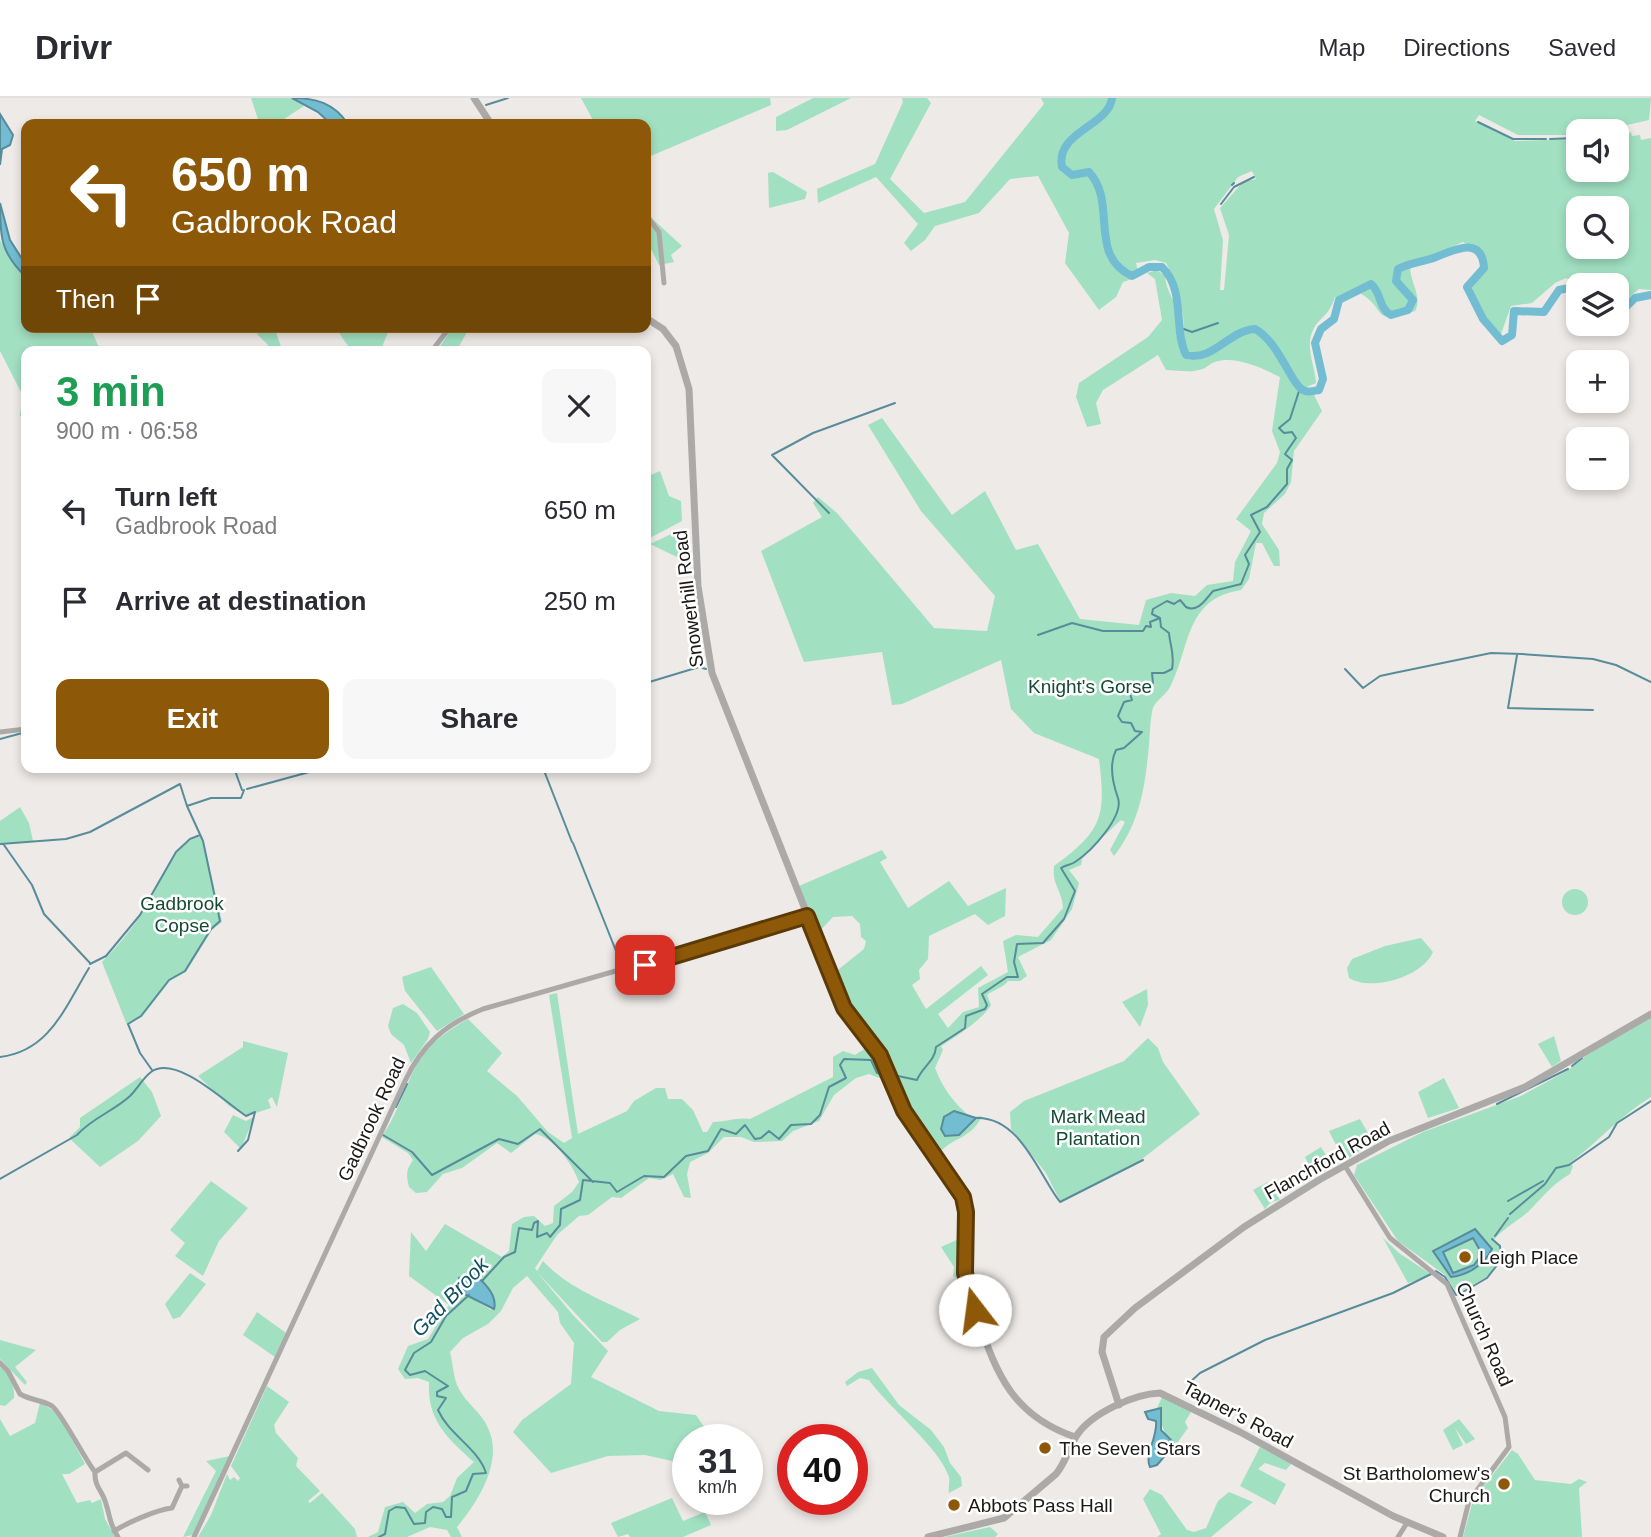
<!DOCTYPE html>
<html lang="en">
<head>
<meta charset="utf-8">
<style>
	body { margin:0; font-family:Helvetica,sans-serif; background:#f7f7f7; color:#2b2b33; height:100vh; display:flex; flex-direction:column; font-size:26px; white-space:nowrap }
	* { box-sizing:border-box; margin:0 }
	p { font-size:23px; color:#7c7c81 }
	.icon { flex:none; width:38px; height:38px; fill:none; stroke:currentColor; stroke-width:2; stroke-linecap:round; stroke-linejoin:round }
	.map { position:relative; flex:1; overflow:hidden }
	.details { position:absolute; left:21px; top:248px; width:630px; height:427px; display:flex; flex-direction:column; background:#fff; border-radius:14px; box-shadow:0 4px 10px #0003 }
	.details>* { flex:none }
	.top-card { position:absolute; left:21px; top:21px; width:630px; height:214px; border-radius:14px; box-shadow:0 4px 10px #0003; background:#8d5909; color:#fff; overflow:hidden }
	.tools { position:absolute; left:1566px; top:21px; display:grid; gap:14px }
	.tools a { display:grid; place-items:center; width:63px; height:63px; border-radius:14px; background:#fff; box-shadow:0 4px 10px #0003; font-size:35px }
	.speed { position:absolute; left:672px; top:1326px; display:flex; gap:14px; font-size:35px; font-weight:700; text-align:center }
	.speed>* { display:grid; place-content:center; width:91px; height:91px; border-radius:50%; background:#fff; box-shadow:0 4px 10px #0003; line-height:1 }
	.speed small { font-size:18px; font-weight:400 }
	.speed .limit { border:10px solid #d22; background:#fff; color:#111 }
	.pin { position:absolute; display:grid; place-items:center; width:60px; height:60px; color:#fff; margin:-30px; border-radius:14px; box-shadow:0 4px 10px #0006 }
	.me { position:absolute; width:77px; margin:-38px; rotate:345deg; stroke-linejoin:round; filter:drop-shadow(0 0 5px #0008) }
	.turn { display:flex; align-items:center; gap:24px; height:147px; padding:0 35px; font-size:32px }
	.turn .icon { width:91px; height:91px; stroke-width:2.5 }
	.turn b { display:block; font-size:49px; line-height:60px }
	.then { display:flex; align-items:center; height:66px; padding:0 35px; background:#0003; gap:14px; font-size:26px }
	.round { display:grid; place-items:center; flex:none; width:74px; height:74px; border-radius:14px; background:#f7f7f7 }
	.summary { display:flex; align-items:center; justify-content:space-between; height:119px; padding:0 35px }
	h1 { font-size:42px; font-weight:800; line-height:52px; color:#1e9e55 }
	.button { display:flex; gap:14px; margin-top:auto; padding:14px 35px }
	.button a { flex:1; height:80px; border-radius:14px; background:#8d5909; color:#fff; font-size:28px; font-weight:800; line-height:80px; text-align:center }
	.button a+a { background:#f7f7f7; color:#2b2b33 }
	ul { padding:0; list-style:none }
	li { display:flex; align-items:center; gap:21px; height:91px; padding:0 35px }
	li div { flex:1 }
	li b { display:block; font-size:26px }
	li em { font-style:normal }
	header { display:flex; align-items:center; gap:42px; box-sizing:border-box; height:98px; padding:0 35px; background:#fff; border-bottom:2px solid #e1e1e2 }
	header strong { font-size:33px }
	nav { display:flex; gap:38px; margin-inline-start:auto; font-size:24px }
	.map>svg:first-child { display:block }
</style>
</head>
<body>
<header>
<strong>Drivr</strong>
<nav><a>Map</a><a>Directions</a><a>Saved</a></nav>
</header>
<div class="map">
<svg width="1651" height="1439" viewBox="0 0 1651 1439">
	<rect width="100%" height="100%" fill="#eeeae7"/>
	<!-- green -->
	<path fill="#a2e0c2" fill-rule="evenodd" d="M251,0H292L304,8L278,25L264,26L258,21Z
		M581,0H770L771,7L646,60V26H595Z
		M813,0H851L787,32L776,33V19Z
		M902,0H927L931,5L890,81L924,115L965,104L1044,6L1041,0H1651L1649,22L1601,33H1578V37H1518L1479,17L1475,23L1515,43L1578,41V72H1617V37L1631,34L1632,38L1640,37L1641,42L1651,40V192L1639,191L1617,210V187H1584L1566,180L1555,185L1532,205L1511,208L1501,236C1488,224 1475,207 1472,189L1487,167L1484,157L1463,144L1430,159L1411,162C1406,181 1424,197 1415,213C1368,227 1390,213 1360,195L1343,204L1335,199C1328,219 1323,216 1314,230C1304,248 1315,267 1316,285L1304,290L1283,257L1260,231C1232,223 1215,259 1189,255C1181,244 1185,231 1183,218C1181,201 1175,180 1166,165L1155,162L1136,165L1139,179L1123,184L1116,199L1099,212L1065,165L1069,135L1038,78L1010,81L979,115L935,128L925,142L911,153L904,145L918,126L876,79L818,105L817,91L875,66L903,4ZM1252,73L1256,81L1243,84L1220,110L1229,137L1224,192H1220L1223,142L1214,111L1238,79ZM1578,110H1617V149H1578Z
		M773,74L807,94L805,101L769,110L768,75Z
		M646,115L682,148L671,157L674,164L659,167L646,141Z
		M0,142L10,161L26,179V229H90L101,254H26V324L20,317L23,298L0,253Z
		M1157,172L1165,178C1166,189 1170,195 1174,205C1179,222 1176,242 1183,260C1212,270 1230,231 1259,235L1302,295H1313L1322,313L1294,353L1291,384L1285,396L1264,415L1262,426L1279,452L1280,468H1274L1262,445H1256L1249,481L1241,492C1184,501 1191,549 1170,589C1166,597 1156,602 1153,610C1150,621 1150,636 1149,647C1145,689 1140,725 1114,758L1110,752L1125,724L1121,722L1083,757L1081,767L1069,772L1079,785L1072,811L1051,842L1018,859L1027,878L1020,883H1008C1002,891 994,891 987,897L991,907C983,921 956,939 941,948L943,952L935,970C942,989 955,1007 971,1019L982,1018C971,1042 951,1039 939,1056L899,997L879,949L851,915L834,875L864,851L866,843L861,839L860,826L852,818L833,819L818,835L799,788L882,752L887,760L880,764L908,810L949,783L968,808L1006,790L1005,818L988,827L975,816L929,838L928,861L919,872L920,881L912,887L926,911L981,868L988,877L938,916L948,930L963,914L979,909L978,890L1008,874L1003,843L1016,837L1038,839L1063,810C1062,792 1052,788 1054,768C1103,732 1106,718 1099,661L1034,635L1011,611L1001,562L902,606L892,607L882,554L804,564L761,453L822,419L813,405L818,399L837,415L934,530L987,533L995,498L921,413L868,327L882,320L952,417L985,393L1016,452L1038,446L1080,521L1139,527L1146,502L1171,495L1195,498L1207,487L1233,483L1235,464L1251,433L1236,421L1277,365L1280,354L1272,333L1280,279C1262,270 1235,257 1215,264C1211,265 1208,268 1205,270C1192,276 1179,272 1166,272L1158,257L1103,292L1096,305L1101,326L1087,329L1076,299L1079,285L1148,239L1162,222L1155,181L1147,175Z
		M259,229H274L283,254H270L268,247L257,236Z
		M336,229H390L380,254C351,254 351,255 336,229Z
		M453,229H468V232L456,254H436Z
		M660,373L669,398L681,403L682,423L646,442V379Z
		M682,431L679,460L650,446Z
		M20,709L29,725L33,743L0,745V723Z
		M202,738L222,824L212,832L186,874L170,883L142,919L127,927L102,864C117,849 131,832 143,814C159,791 171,744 202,738Z
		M1562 804a13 13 0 1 1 26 0a13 13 0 1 1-26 0Z
		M1421,840L1433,854C1422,879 1372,894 1349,880L1347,870L1352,861L1385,848Z
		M431,869L464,916L437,933L405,893L402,879Z
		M1147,891L1148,907L1140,929L1122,904Z
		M557,895L578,1036L627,1013L634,1003L656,990H665L668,1001H682L693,1012L703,1034H707L713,1024C727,1024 737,1019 750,1021L833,979V959L843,953L855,957L869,948L883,966L887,983L869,976L856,980L834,997L819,1023L793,1033L782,1043L754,1044L741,1039H724L708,1055L690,1064L687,1076L691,1100L684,1099L673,1076L661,1082L649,1080L621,1100L612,1099L588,1117L579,1118L557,1137L535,1170L537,1173L543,1163C570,1192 606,1203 640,1221L620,1232L607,1244H602L537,1174L573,1217L608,1253L591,1279L659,1313L696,1317L713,1342H688V1360L672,1363L645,1357L608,1358L551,1375L513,1334L522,1322L571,1286L574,1245L560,1225L558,1214L527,1178L513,1190L501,1213L488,1226L463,1240L450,1254C453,1265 453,1280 459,1291C466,1305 482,1315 488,1330C504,1363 478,1404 457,1429L462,1439H451L447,1432L430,1429L407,1439H368L378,1434L385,1409L403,1404L415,1415L427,1406L443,1404L450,1398L457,1380L474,1364C447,1340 427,1322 429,1284L418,1280L405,1281L398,1271L408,1248L428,1241L449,1207L409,1178L411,1134L426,1153L445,1126L502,1159L509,1153L512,1126L524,1119L534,1118L545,1128L553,1125L554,1108L572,1094L579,1084C573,1067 554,1039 535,1036L511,1055L497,1045L462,1070L443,1076L427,1094L416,1095L409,1089C406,1077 406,1072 413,1062L408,1055L382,1039C416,985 403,957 468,921L502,955L487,973L517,998L548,1034L564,1045L572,1040L549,897ZM459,1180L484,1186L495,1201L491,1212C479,1203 459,1198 459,1180Z
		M403,906L417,915L430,934L428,941L411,965L404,947L391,936L388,928L393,910Z
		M1651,919V999C1620,1018 1600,1042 1570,1065L1573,1068L1570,1076C1552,1086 1542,1100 1528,1114C1516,1124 1502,1131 1493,1143L1499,1148L1500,1162L1487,1179L1457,1195L1445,1177L1398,1143L1354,1077L1357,1067L1423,1034L1521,998L1567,973L1587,957Z
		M1554,938L1561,963L1552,969L1538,946Z
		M1148,940L1158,950L1163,964L1200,1016L1133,1068L1060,1103L1046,1075L1011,1031L1010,1014L1024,1003L1124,963Z
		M243,943L288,955L277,1009L272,999L268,1002L271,1010L246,1018L229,1008L198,978L243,949Z
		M140,979L152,994L161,1018L138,1043L100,1069L69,1040L80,1029V1020Z
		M1444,980L1459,1010L1428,1020L1418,994Z
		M233,1017L246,1023L254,1019L241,1051L224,1034Z
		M1360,1021L1373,1044L1344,1063L1329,1033Z
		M1321,1049L1333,1069L1315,1079L1305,1059Z
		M211,1083L248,1110L219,1143L203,1178L175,1158L185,1145L170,1132Z
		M1268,1084L1280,1102L1271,1104L1265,1111L1253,1092Z
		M961,1140L963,1183L953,1178L954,1169L941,1149Z
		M1383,1140L1399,1155L1432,1177L1408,1185Z
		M190,1175L206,1186L180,1219L173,1221L165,1206Z
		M257,1214L286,1235L275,1259L243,1237Z
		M0,1242L36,1252L15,1269L27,1284L25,1287L0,1261Z
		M0,1269C10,1275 15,1288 14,1300L5,1308L0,1307Z
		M872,1270L899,1307L931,1332L944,1349L950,1365L961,1379L962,1388L949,1395C948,1390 950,1384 949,1379C940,1350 889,1310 869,1282L860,1280L847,1288L845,1284L858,1274Z
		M267,1288L289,1304L274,1327L276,1335L298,1360L296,1368L320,1393L308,1403L310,1405L322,1395L355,1431L357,1439H198L211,1417L227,1376L230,1382L234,1379L238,1383L240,1380L231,1368Z
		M1162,1299L1188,1309L1191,1314L1185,1324L1188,1330L1177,1345L1168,1341L1159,1321L1161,1310H1157Z
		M40,1305L58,1315L85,1366L69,1376H62L77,1405L90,1402L92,1405L101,1401L105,1421L115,1439H0V1321L10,1338L35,1325Z
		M1459,1321L1475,1341L1466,1346L1455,1330L1463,1347L1453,1352L1443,1332Z
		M1260,1349L1292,1365L1286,1372L1265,1365L1258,1371L1286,1386L1275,1407L1240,1388Z
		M1512,1352L1518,1356L1535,1382L1571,1386L1579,1381L1587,1384L1579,1390L1582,1439H1463L1473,1402Z
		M230,1358L193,1437L183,1439L216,1373L206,1363Z
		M1150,1391L1162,1397L1187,1432L1194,1434L1206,1430L1218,1403L1229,1394L1253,1404L1211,1439H1157L1161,1436L1143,1401Z
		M672,1400L683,1423L705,1414L711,1427L683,1439H630L628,1436L618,1439L611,1425Z
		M990,1429L998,1436L995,1439H944Z"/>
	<!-- water -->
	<path fill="#72bdd2" stroke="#588c9a" stroke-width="2" fill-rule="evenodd" d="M292,0C316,0 334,5 348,26H331L318,14Z
		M0,16L13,37L10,47L2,51L0,67Z
		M0,105L10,142L26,167V179C1,155 0,140 0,105Z
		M954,1013L976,1020L959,1037L945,1038L941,1031L944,1019Z
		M1475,1131L1492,1151C1484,1167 1468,1177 1451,1179L1433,1153ZM1473,1140L1482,1156L1474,1167L1453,1175L1443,1154Z
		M469,1175C482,1180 498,1197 494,1211L464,1196L459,1180Z
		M1161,1310V1332L1175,1346L1157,1367L1150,1369C1144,1357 1158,1339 1156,1323L1148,1321L1145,1314Z"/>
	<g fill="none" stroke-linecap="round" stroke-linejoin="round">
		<!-- stream -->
		<path stroke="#588c9a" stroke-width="2" d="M486,7L508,0
			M1478,24L1513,41H1546
			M1617,36L1619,35
			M1550,41L1578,40
			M1232,87L1234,85
			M1221,106L1234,89L1254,79
			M1181,230L1192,234L1218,225
			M829,415L772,357L813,335L895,305
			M1038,537L1072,525L1103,533H1143L1146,528L1151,529L1150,524L1160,520
			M1517,557L1508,610L1593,612
			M1345,571L1363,590L1380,578L1394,575L1491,555L1522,556L1593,561L1616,567L1651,584
			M646,585L699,569L706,571
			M0,641L26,634
			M234,670L242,692
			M543,670L572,744
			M247,691L324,670
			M573,745L622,868
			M0,746L66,741L90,734L180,686L187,708L211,700H241L244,692
			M4,747L32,787L44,816L90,865
			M90,866L106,858L140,817L176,754L190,741L200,737
			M0,959C50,953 65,909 89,870
			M1572,968L1582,960
			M152,972L140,955L128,926L141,918L169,882L185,873L211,831L220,823L203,743L187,708
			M893,977L917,982C922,969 935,963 936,949L965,930L966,918L985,911L987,907L982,896L1007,879H1018L1014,864L1017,846L1043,845L1064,821L1075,793L1061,770C1065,767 1071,767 1075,764C1092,753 1124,718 1118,700C1113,686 1109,666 1116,652L1124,650L1142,634L1135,633L1131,625L1122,624L1118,618L1124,604L1132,602L1130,596L1138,587L1153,585L1152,575H1164L1172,571C1175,556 1170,548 1169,535L1161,529L1160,520L1152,516L1153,511L1167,503L1174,506L1180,502L1186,509C1198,515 1206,501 1213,493L1241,486L1249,466L1245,457L1260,434L1251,417L1267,409L1287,386V371L1292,362L1285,356L1296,340L1292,334L1284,335L1279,330L1290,321L1300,290
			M1497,1006L1568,971
			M396,1009L407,986
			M976,1020C1020,1018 1039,1077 1060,1104L1143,1062
			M383,1037L412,1054L432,1077L499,1041L518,1046L540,1031L593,1084
			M0,1081L77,1037C92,1020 114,1013 130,998C138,990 142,981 151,974C176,956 226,1005 246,1018L255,1014L248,1042L238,1053
			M1508,1103L1543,1083
			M1510,1116L1545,1086L1556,1070L1569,1067L1609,1039L1617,1025L1651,1003
			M1495,1138L1508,1120
			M1436,1173L1445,1179L1456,1197L1459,1196
			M482,1183L504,1159L515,1154L519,1130L532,1132L534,1125L538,1123L537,1139L547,1135L550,1139L560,1127L561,1111L580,1102L583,1082L610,1085L617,1094L644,1078L664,1079L686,1058L708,1053L721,1031L736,1036L745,1027L755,1041L761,1040L769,1033L779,1041L791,1027L811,1026L820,1017L829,989L846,980L840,967L844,961L871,962L877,975L884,976
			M1461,1195L1487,1180L1501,1162L1500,1148L1492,1141
			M1188,1286L1200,1275L1265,1242L1393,1195L1431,1176
			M379,1439L385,1436L389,1413L396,1409L405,1410L414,1426L425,1425L426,1414L433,1409L442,1411L446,1419H451L452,1399L466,1393L473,1376L486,1375C478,1350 449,1337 438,1312L446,1300L437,1298V1294L448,1288L425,1273L410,1277L405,1272L414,1255L431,1244L446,1218L469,1197"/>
		<!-- river -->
		<path stroke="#72bdd2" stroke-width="8" d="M1112,0C1109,28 1055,34 1062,69L1072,77L1089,74C1118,105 1087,157 1132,178L1149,169H1162C1186,193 1173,230 1186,257C1213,264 1229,232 1255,231C1278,243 1292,287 1303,292C1308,295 1314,293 1319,292L1323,281L1315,245L1321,231L1334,221L1339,202L1371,186C1382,195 1378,210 1391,217L1408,212L1413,202L1396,183L1398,171C1411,164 1424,164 1436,159C1454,152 1482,137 1484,170L1467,189L1483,221L1502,243L1512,237L1514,213L1544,214L1559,192L1569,190L1578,193
			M1617,218L1635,200L1651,197"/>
		<!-- minor -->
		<path stroke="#acaaa9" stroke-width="5" d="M648,114L649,121L659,134L664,185
			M431,254L450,229
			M0,634L26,631
			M1345,1068L1390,1140L1447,1186L1505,1319L1509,1349L1469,1403L1460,1439
			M0,1265L8,1273L20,1296C30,1302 42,1302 52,1308C61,1314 84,1360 95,1374C94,1389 103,1393 106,1406C111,1421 109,1425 118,1439
			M95,1374L126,1355L148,1372
			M179,1382L182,1388H187
			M114,1433C129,1424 156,1412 172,1410L182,1388
			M194,1439L405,983C422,947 445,926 483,911L807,818
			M1398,1439L1407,1425"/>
		<!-- tertiary -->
		<path stroke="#acaaa9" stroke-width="7" d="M474,0L491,26
			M646,220L663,231L676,248L689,291L698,488L712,575L844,910L880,957L904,1013L963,1099C970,1120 963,1141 964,1163C966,1183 972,1201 978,1220C996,1277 1014,1318 1075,1339
			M1119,1307L1102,1254L1104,1239L1135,1210L1244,1129L1319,1082L1389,1043L1525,989L1651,916
			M928,1439L1004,1420L1056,1376C1066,1364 1069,1349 1077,1337C1092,1315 1134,1296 1160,1295L1240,1334L1393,1418L1443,1439"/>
	</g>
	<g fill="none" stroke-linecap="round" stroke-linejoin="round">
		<defs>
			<path id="route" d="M645,867L807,818L844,910L880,957L904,1013L963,1099L966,1114L965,1175L975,1212"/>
		</defs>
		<!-- route casing -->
		<use href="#route" stroke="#5c3a06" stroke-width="18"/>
		<!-- route -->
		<use href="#route" stroke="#8d5909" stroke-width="12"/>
	</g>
	<!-- markers -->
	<g fill="#8d5909" stroke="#fff" stroke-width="2.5">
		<circle cx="1465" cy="1159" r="7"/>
		<circle cx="1045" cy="1350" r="7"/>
		<circle cx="1504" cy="1386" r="7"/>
		<circle cx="954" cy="1407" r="7"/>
	</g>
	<g text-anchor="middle" stroke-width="5" stroke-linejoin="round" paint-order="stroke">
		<!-- street labels -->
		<g font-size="19" fill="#1a1917" stroke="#fff">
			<text transform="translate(688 501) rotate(-97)" y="7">Snowerhill Road</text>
			<text transform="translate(371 1021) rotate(-65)" y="7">Gadbrook Road</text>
			<text transform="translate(1327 1062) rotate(-29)" y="7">Flanchford Road</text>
			<text transform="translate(1485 1236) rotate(66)" y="7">Church Road</text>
			<text transform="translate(1238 1316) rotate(28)" y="7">Tapner's Road</text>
		</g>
		<!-- park labels -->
		<g font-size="19" fill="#154a35" stroke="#fff">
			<text x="1090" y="595">Knight's Gorse</text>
			<text x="182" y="812">Gadbrook<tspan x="182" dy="22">Copse</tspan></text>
			<text x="1098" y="1025">Mark Mead<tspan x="1098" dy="22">Plantation</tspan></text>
		</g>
		<!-- poi labels -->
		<g font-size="19" fill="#1a1917" stroke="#fff" text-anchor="start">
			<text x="1479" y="1166">Leigh Place</text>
			<text x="1059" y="1357">The Seven Stars</text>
			<text x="1490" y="1382" text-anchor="end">St Bartholomew's<tspan x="1490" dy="22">Church</tspan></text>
			<text x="968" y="1414">Abbots Pass Hall</text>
		</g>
		<!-- water labels -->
		<g font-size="21" font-style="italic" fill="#0f5160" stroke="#fff">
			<text transform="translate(450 1199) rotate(-46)" y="7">Gad Brook</text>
		</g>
	</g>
</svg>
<div class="tools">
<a><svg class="icon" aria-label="sound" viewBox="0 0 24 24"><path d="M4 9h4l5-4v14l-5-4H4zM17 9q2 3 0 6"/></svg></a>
<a><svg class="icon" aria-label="search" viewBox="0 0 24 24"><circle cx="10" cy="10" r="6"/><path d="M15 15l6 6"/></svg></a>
<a><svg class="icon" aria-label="layers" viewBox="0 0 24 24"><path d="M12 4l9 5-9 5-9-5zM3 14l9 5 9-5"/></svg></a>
<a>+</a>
<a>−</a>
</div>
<div class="speed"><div>31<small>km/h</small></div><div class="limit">40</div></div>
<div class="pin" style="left:645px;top:867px;background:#d93025"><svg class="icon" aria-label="arrive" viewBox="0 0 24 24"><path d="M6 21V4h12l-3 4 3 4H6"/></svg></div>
<svg class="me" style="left:975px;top:1212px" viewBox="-20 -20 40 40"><circle r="19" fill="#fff"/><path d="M0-13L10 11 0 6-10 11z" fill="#8d5909"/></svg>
<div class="top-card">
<div class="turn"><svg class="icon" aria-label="left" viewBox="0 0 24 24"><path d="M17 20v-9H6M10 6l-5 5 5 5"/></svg><div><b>650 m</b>Gadbrook Road</div></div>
<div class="then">Then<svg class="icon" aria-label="arrive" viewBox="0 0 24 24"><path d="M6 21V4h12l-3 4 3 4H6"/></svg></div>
</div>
<section class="details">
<div class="summary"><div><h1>3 min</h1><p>900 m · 06:58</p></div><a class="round"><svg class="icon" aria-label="close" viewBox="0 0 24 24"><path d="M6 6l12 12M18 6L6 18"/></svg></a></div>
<ul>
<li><svg class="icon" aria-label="left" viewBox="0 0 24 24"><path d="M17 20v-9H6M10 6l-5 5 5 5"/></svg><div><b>Turn left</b><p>Gadbrook Road</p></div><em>650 m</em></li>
<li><svg class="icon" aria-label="arrive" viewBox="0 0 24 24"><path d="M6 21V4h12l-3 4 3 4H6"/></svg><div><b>Arrive at destination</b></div><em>250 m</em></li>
</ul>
<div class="button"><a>Exit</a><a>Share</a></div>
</section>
</div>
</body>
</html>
